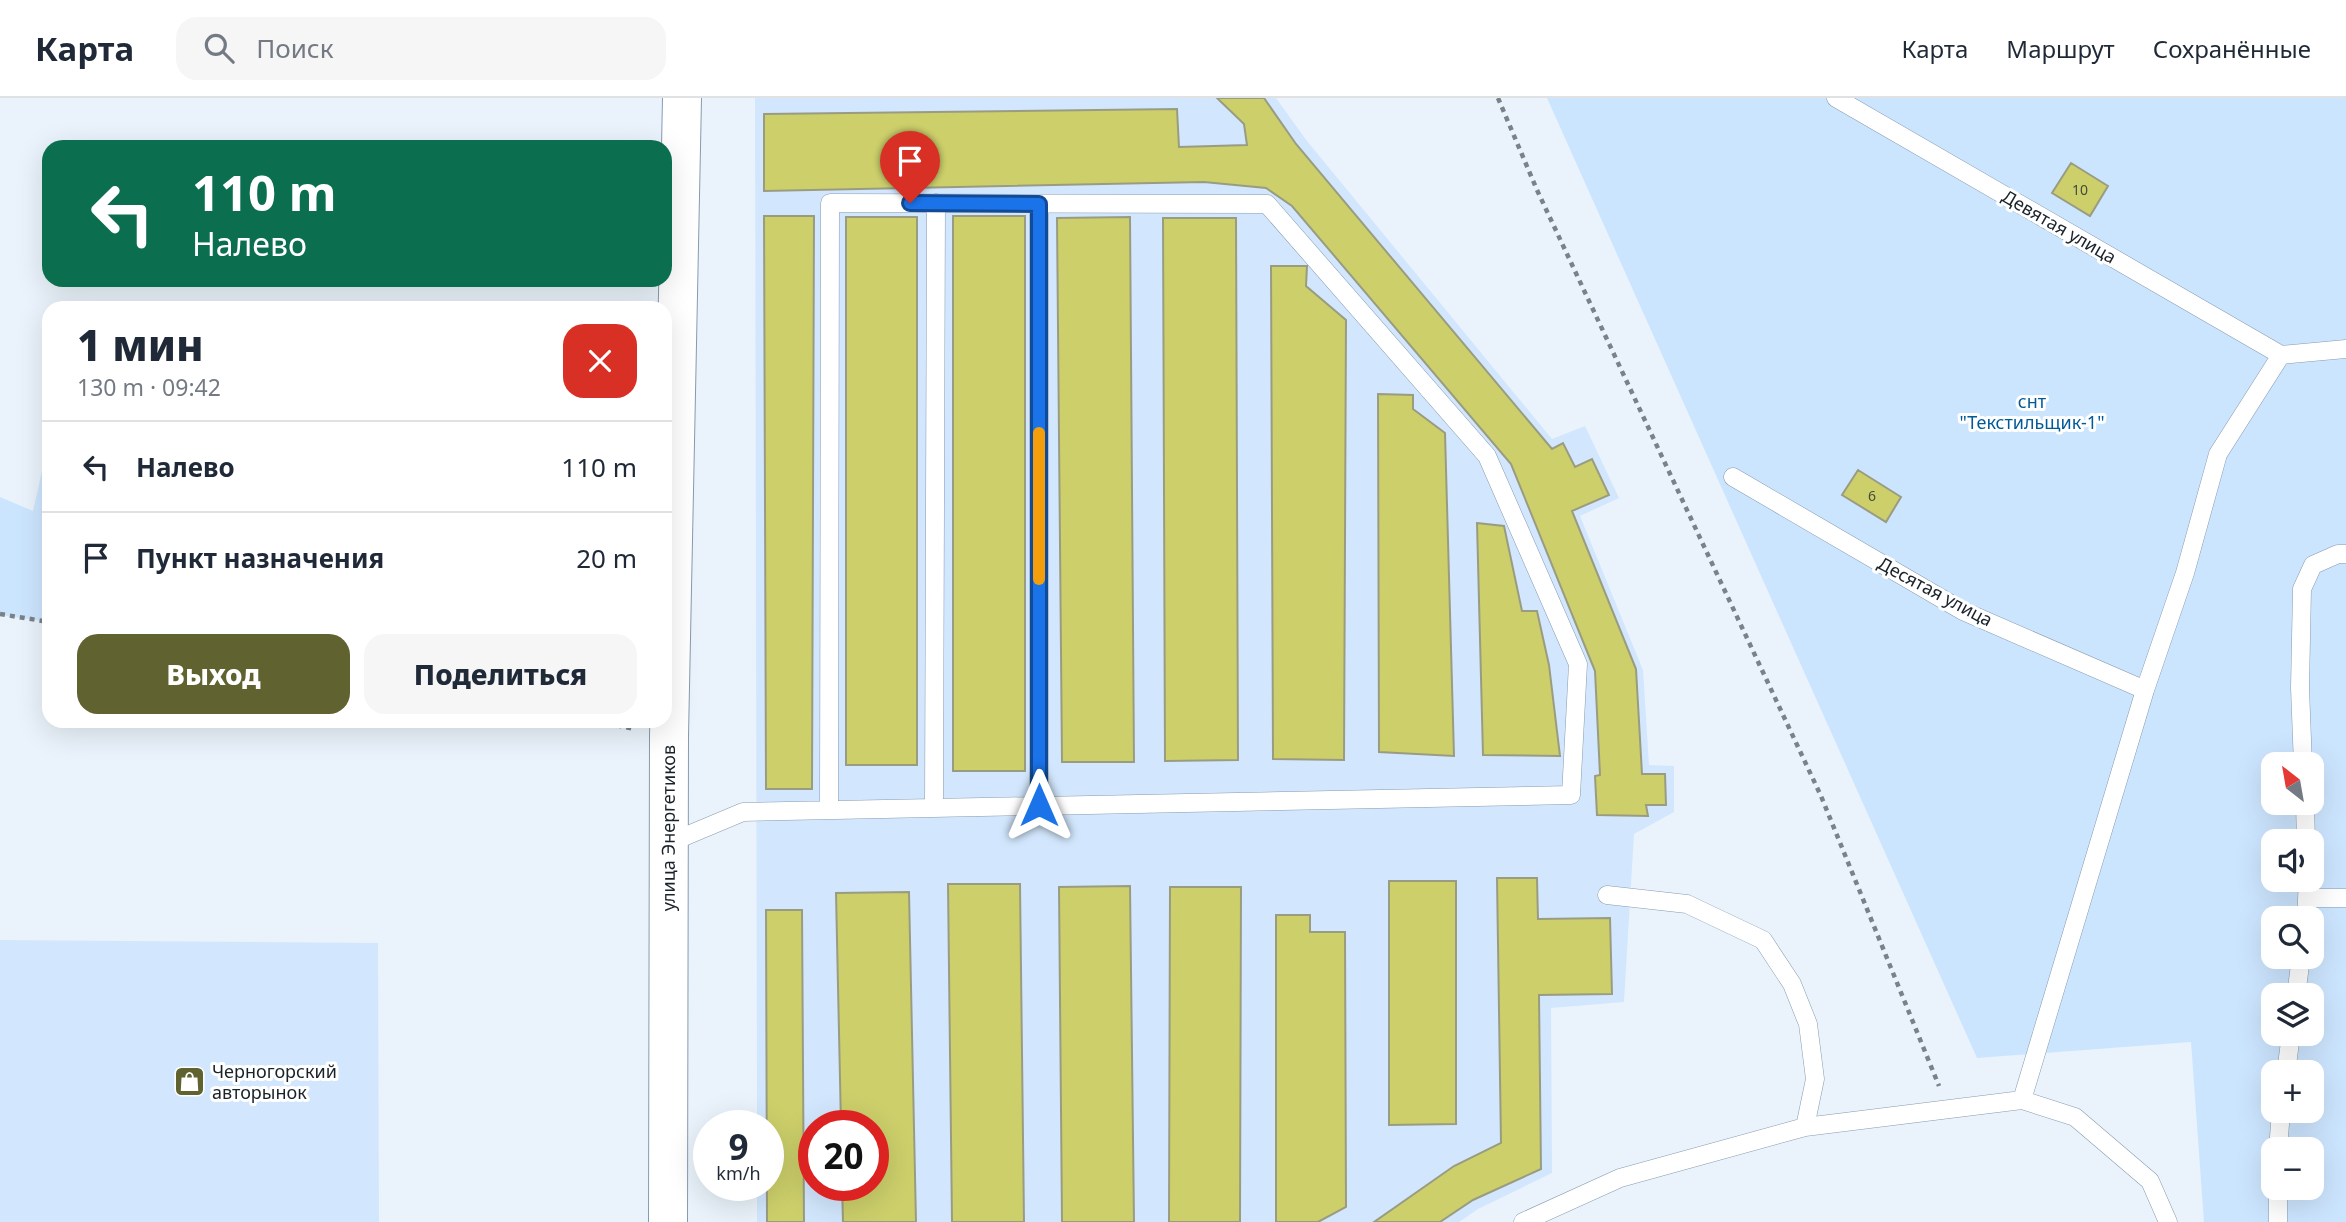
<!DOCTYPE html>
<html lang="ru">
<head>
<meta charset="utf-8">
<style>
	body { margin:0; font-family:"Noto Sans",sans-serif; background:#f6f6f7; color:#1f2937; height:100vh; display:flex; flex-direction:column; font-size:26px; white-space:nowrap }
	* { box-sizing:border-box; margin:0 }
	p { font-size:23px; color:#747a83 }
	.icon { flex:none; width:38px; height:38px; fill:none; stroke:currentColor; stroke-width:2; stroke-linecap:round; stroke-linejoin:round }
	.map { position:relative; flex:1; overflow:hidden }
	.sheet { position:absolute; left:42px; top:203px; width:630px; height:427px; display:flex; flex-direction:column; background:#fff; border-radius:21px; box-shadow:0 7px 28px #0002 }
	.sheet>* { flex:none }
	.guide { position:absolute; left:42px; top:42px; width:630px; height:147px; border-radius:21px; box-shadow:0 7px 28px #0002; background:#0b6e4f; color:#fff; overflow:hidden }
	.needle { width:46px; rotate:329deg }
	.buttons { position:absolute; left:2261px; top:654px; display:grid; gap:14px }
	.buttons a { display:grid; place-items:center; width:63px; height:63px; border-radius:14px; background:#fff; box-shadow:0 7px 28px #0002; font-size:35px }
	.speed { position:absolute; left:693px; top:1012px; display:flex; gap:14px; font-size:35px; font-weight:700; text-align:center }
	.speed>* { display:grid; place-content:center; width:91px; height:91px; border-radius:50%; background:#fff; box-shadow:0 7px 28px #0002; line-height:1 }
	.speed small { font-size:18px; font-weight:400 }
	.speed .limit { border:10px solid #d22; background:#fff; color:#111 }
	.pin { position:absolute; display:grid; place-items:center; width:60px; height:60px; color:#fff; margin:-72px -30px; border-radius:50% 50% 50% 0; rotate:-45deg; box-shadow:0 0 7px #0007 }
	.pin .icon { rotate:45deg }
	.me { position:absolute; width:77px; margin:-38px; rotate:0deg; stroke-linejoin:round; filter:drop-shadow(0 0 5px #0008) }
	.turn { display:flex; align-items:center; gap:24px; height:147px; padding:0 35px; font-size:32px }
	.turn .icon { width:91px; height:91px; stroke-width:2.5 }
	.turn b { display:block; font-size:49px; line-height:60px }
	.round { display:grid; place-items:center; flex:none; width:74px; height:74px; border-radius:21px; background:#f6f6f7 }
	.summary { display:flex; align-items:center; justify-content:space-between; height:119px; padding:0 35px }
	h1 { font-size:42px; font-weight:800; line-height:52px }
	.primary-button { display:flex; gap:14px; margin-top:auto; padding:14px 35px }
	.primary-button a { flex:1; height:80px; border-radius:21px; background:#60622f; color:#fff; font-size:28px; font-weight:800; line-height:80px; text-align:center }
	.primary-button a+a { background:#f6f6f7; color:#1f2937 }
	ul { padding:0; list-style:none }
	li { display:flex; align-items:center; gap:21px; height:91px; padding:0 35px; border-top:2px solid #e0e1e3 }
	li div { flex:1 }
	li b { display:block; font-size:26px }
	li em { font-style:normal }
	header { display:flex; align-items:center; gap:42px; box-sizing:border-box; height:98px; padding:0 35px; background:#fff; border-bottom:2px solid #e0e1e3 }
	header strong { font-size:33px }
	nav { display:flex; gap:38px; margin-inline-start:auto; font-size:24px }
	.search { width:490px; height:63px; background:#f6f6f7; display:flex; align-items:center; gap:18px; box-sizing:border-box; padding:0 24px; border-radius:21px; color:#747a83; font-size:26px }
	.map>svg:first-child { display:block }
</style>
</head>
<body>
<header>
<strong>Карта</strong>
<div class="search"><svg class="icon" aria-label="search" viewBox="0 0 24 24"><circle cx="10" cy="10" r="6"/><path d="M15 15l6 6"/></svg>Поиск</div>
<nav><a>Карта</a><a>Маршрут</a><a>Сохранённые</a></nav>
</header>
<div class="map">
<svg width="2346" height="1124" viewBox="0 0 2346 1124">
	<rect width="100%" height="100%" fill="#eaf3fb"/>
	<!-- built -->
	<path fill="#d2e7fd" fill-rule="evenodd" d="M755,0H1276L1307,43L1552,341L1585,328L1619,400L1580,418L1643,572L1649,667L1674,668V714L1634,736L1624,904L1551,910L1552,1075L1478,1111L1459,1124H757V1087H768V1027H757ZM814,1027H873V1087H814Z
		M0,842L378,845L379,1124H0Z"/>
	<!-- green -->
	<path fill="#cce5fe" fill-rule="evenodd" d="M1547,0H2346V1124H2204L2191,944L1977,960ZM2273,667H2312V705H2273ZM2273,744H2312V782H2273ZM2273,821H2312V859H2273ZM2273,898H2312V936H2273ZM2273,975H2312V1013H2273ZM2273,1052H2312V1090H2273Z
		M44,364L49,365V524L0,517V399L33,413Z"/>
	<!-- building -->
	<path fill="#cccf6a" stroke="#9a9c82" stroke-width="2" d="M1264,0L1296,46L1552,351L1563,345L1575,369L1592,361L1609,397L1572,413L1636,571L1642,676H1665L1666,707H1646L1648,718L1597,717L1595,678L1600,677L1595,573L1511,366L1292,108L1266,90L1204,84L764,93V16L1177,11L1179,49L1247,47L1244,26L1217,0Z
		M2071,65L2108,88L2090,118L2052,95Z
		M764,118H814L812,691H766Z
		M953,118H1025V673H953Z
		M846,119H917V667H846Z
		M1130,119L1134,664H1062L1057,120Z
		M1163,120H1236L1238,662L1165,663Z
		M1271,168H1307L1306,188L1346,222L1344,662L1273,661Z
		M1378,296L1413,297V311L1445,335L1454,658L1379,654Z
		M1858,372L1901,399L1886,424L1842,397Z
		M1477,425L1504,428L1522,513H1537L1549,567L1560,658L1483,657Z
		M1497,780H1537L1538,821L1610,820L1612,896L1539,897L1541,1071L1473,1102L1440,1124H1374L1454,1068L1501,1045Z
		M1389,783H1456V1026L1389,1027Z
		M948,786H1020L1024,1124H952Z
		M1130,788L1134,1124H1062L1059,789Z
		M1170,789H1241L1240,1124H1169Z
		M909,794L916,1124H843L842,1087H873V1027H841L836,795Z
		M766,812H802L804,1124H767Z
		M1276,817H1310V834H1345L1346,1109L1318,1124H1276Z"/>
	<g fill="none" stroke-linecap="round" stroke-linejoin="round">
		<defs>
			<path id="lane" d="M1836,0L2281,257
				M1039,106V707
				M2281,257L2346,251
				M1733,379L1963,513L2145,592
				M2303,667L2300,590L2302,491L2313,467L2338,456H2346
				M2305,705L2306,744
				M934,709L936,105
				M669,745L743,714L1571,697L1578,566L1487,358L1267,106L830,105L829,711
				M1607,797L1687,806L1763,842L1792,886L1808,926L1815,981L1805,1029
				M2309,800H2346
				M2306,821L2308,782
				M2296,898L2301,859
				M2286,975L2291,936
				M2022,1002L2145,592L2185,475L2218,356L2281,257
				M2278,1052L2281,1013
				M2278,1090V1124
				M1523,1124L1620,1080L1805,1029L2022,1002L2075,1019L2150,1083L2168,1124"/>
			<g id="secondary">
				<path id="s1" d="M668,1124L669,638L682,0"/>
			</g>
		</defs>
		<!-- lane casing -->
		<use href="#lane" stroke="#879baf" stroke-width="19"/>
		<!-- secondary casing -->
		<use href="#secondary" stroke="#879baf" stroke-width="40"/>
		<!-- path -->
		<path stroke="#798189" stroke-width="4.5" stroke-dasharray="5 5" stroke-linecap="butt" d="M1498,0L1537,92L1821,698L1939,988
			M0,516L49,524
			M597,623L634,631"/>
		<!-- lane -->
		<use href="#lane" stroke="#fff" stroke-width="18"/>
		<!-- secondary -->
		<use href="#secondary" stroke="#fff" stroke-width="38"/>
	</g>
	<g fill="none" stroke-linecap="round" stroke-linejoin="round">
		<defs>
			<path id="route" d="M910,105L1039,106V707"/>
		</defs>
		<!-- route casing -->
		<use href="#route" stroke="#114b97" stroke-width="18"/>
		<!-- route -->
		<use href="#route" stroke="#1a73e8" stroke-width="12"/>
		<!-- slow -->
		<path stroke="#f59e0b" stroke-width="12" d="M1039,335V481"/>
	</g>
	<!-- icons -->
	<defs>
		<symbol id="shop-square" viewBox="-11 -11 22 22"><rect x="-9" y="-9" width="18" height="18" rx="4" fill="#60622f" stroke="#fff"/><path d="M-5-2.5h2.3a2.7 3.5 0 0 1 5.4 0H5L5.5 6h-11ZM-1.5-2.5h3a1.5 2.3 0 0 0-3 0Z" fill="#fff"/></symbol>
	</defs>
	<g fill-rule="evenodd">
		<use href="#shop-square" x="172" y="966" width="35" height="35"/>
	</g>
	<g text-anchor="middle" stroke-width="6" stroke-linejoin="round" paint-order="stroke">
		<!-- number labels -->
		<g font-size="14" fill="#464d39">
			<text x="2080" y="97">10</text>
			<text x="1872" y="403">6</text>
		</g>
		<!-- street labels -->
		<g font-size="18" fill="#1a2229" stroke="#fff">
			<text transform="translate(2059 129) rotate(30)" y="6">Девятая улица</text>
			<text transform="translate(1935 494) rotate(28)" y="6">Десятая улица</text>
			<text dy="6" stroke="none"><textPath href="#s1" startOffset="394">улица Энергетиков</textPath></text>
		</g>
		<!-- park labels -->
		<g font-size="18" fill="#015a98" stroke="#fff">
			<text x="2032" y="310">снт<tspan x="2032" dy="21">"Текстильщик-1"</tspan></text>
		</g>
		<!-- poi labels -->
		<g font-size="18" fill="#1a2229" stroke="#fff" text-anchor="start">
			<text x="212" y="980">Черногорский<tspan x="212" dy="21">авторынок</tspan></text>
		</g>
	</g>
</svg>
<div class="buttons">
<a><svg class="needle" viewBox="-14 -14 28 28"><path d="M0-13l5 13h-10z" fill="#e53935"/><path d="M0 13l5-13h-10z" fill="#747a83"/></svg></a>
<a><svg class="icon" aria-label="sound" viewBox="0 0 24 24"><path d="M4 9h4l5-4v14l-5-4H4zM17 9q2 3 0 6"/></svg></a>
<a><svg class="icon" aria-label="search" viewBox="0 0 24 24"><circle cx="10" cy="10" r="6"/><path d="M15 15l6 6"/></svg></a>
<a><svg class="icon" aria-label="layers" viewBox="0 0 24 24"><path d="M12 4l9 5-9 5-9-5zM3 14l9 5 9-5"/></svg></a>
<a>+</a>
<a>−</a>
</div>
<div class="speed"><div>9<small>km/h</small></div><div class="limit">20</div></div>
<div class="pin" style="left:910px;top:105px;background:#d93025"><svg class="icon" aria-label="arrive" viewBox="0 0 24 24"><path d="M6 21V4h12l-3 4 3 4H6"/></svg></div>
<svg class="me" style="left:1039px;top:707px" viewBox="-20 -20 40 40"><path d="M0-17L14 15 0 8-14 15z" fill="#1a73e8" stroke="#fff" stroke-width="4"/></svg>
<div class="guide">
<div class="turn"><svg class="icon" aria-label="left" viewBox="0 0 24 24"><path d="M17 20v-9H6M10 6l-5 5 5 5"/></svg><div><b>110 m</b>Налево</div></div>
</div>
<section class="sheet">
<div class="summary"><div><h1>1 мин</h1><p>130 m · 09:42</p></div><a class="round" style="background:#d93025;color:#fff"><svg class="icon" aria-label="close" viewBox="0 0 24 24"><path d="M6 6l12 12M18 6L6 18"/></svg></a></div>
<ul>
<li><svg class="icon" aria-label="left" viewBox="0 0 24 24"><path d="M17 20v-9H6M10 6l-5 5 5 5"/></svg><div><b>Налево</b></div><em>110 m</em></li>
<li><svg class="icon" aria-label="arrive" viewBox="0 0 24 24"><path d="M6 21V4h12l-3 4 3 4H6"/></svg><div><b>Пункт назначения</b></div><em>20 m</em></li>
</ul>
<div class="primary-button"><a>Выход</a><a>Поделиться</a></div>
</section>
</div>
</body>
</html>
